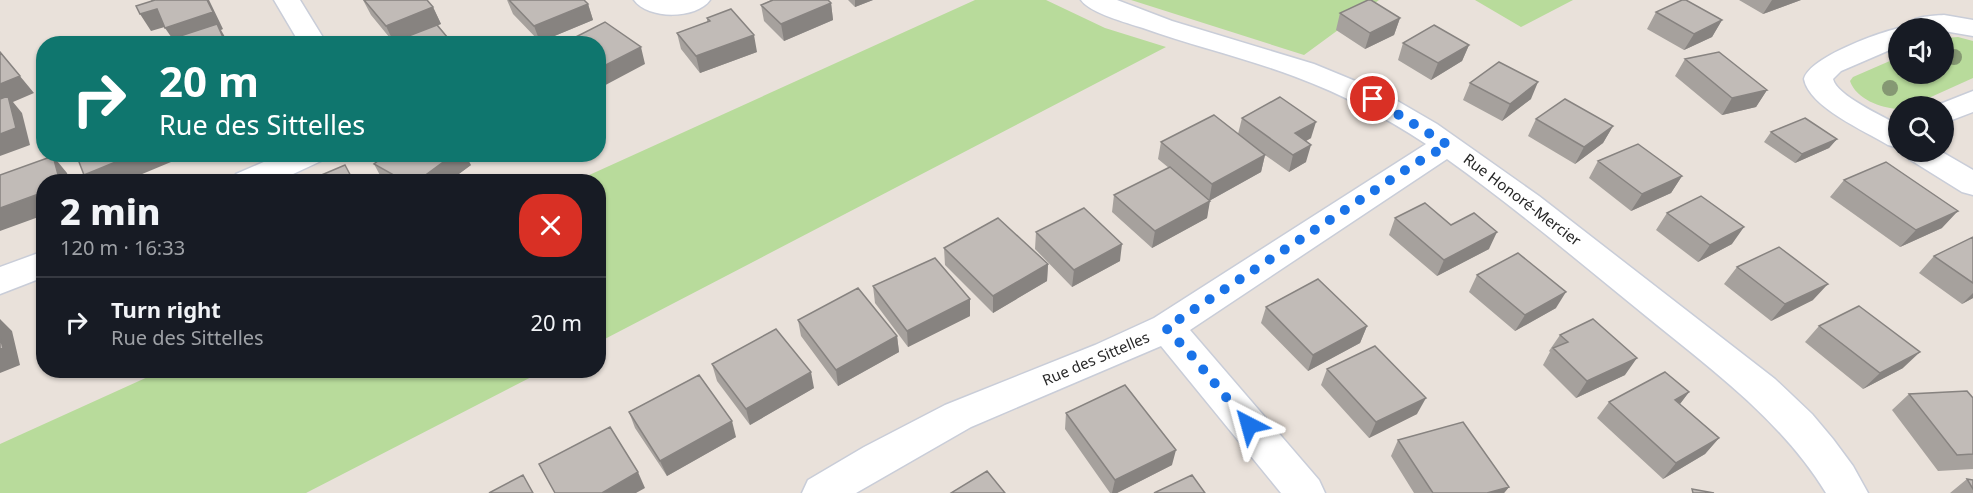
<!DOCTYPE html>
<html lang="en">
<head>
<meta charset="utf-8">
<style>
	body { margin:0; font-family:"Noto Sans",sans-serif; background:#242831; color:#f1f3f6; height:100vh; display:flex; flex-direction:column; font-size:22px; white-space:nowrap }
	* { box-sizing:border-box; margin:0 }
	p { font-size:20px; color:#9ea1a6 }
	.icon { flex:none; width:33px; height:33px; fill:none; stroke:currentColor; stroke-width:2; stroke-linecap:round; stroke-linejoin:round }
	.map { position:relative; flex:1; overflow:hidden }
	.sheet { position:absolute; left:36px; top:174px; width:570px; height:204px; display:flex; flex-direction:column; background:#171b24; border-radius:24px; box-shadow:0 2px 4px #0004 }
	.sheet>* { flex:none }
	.hud { position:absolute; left:36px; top:36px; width:570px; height:126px; border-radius:24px; box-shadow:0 2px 4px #0004; background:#0f766e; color:#fff; overflow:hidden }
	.controls { position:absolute; left:1888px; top:18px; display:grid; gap:12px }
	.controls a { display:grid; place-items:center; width:66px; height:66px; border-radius:50%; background:#171b24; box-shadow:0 2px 4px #0004; font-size:30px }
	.pin { position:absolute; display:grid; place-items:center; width:51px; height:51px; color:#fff; margin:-26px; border:3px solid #fff; border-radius:50%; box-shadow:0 2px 6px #0007 }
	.me { position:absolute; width:66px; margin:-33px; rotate:321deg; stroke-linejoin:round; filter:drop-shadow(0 0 4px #0008) }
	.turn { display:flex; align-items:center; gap:21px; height:126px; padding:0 24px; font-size:27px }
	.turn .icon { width:78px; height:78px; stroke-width:2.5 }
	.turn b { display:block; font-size:42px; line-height:51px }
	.round { display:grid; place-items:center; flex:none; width:63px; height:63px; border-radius:24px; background:#242831 }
	.summary { display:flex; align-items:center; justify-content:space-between; height:102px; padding:0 24px }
	h1 { font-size:36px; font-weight:800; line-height:45px }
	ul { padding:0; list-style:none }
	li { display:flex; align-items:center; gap:18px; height:90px; padding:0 24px; border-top:2px solid #363941 }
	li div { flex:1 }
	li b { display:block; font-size:22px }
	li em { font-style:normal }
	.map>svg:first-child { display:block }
</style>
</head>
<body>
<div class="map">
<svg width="1973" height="493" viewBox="0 0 1973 493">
	<rect width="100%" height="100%" fill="#e9e1da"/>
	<!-- green -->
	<path fill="#b8db9b" d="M975,0H1046L1105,28L1166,47L599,342L598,182L576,181Z
		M1131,0H1379L1304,55Z
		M1475,0H1573L1521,27Z
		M1958,37L1973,41V78L1911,106H1899L1898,109C1881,108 1856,99 1850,81L1853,77L1899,57V74H1944V38Z
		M161,371V370L543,371L306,493H0V444Z"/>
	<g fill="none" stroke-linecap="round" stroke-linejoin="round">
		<defs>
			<path id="minor" d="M274,0H300L327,44H300Z
				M634,0H710C697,19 648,20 634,0Z
				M1081,0H1117L1172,21L1314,64L1382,92L1437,124L1539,196L1775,379L1812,414L1833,439L1853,466L1868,493H1826C1780,418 1708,367 1641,312C1577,260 1514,207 1447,159L1190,330L1319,480L1325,493H1281L1161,346L971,427L856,493H802L808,480L864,447L945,405L1095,345L1154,318L1426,144C1385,117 1342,94 1296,77C1246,58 1193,46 1143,28C1127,23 1090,13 1081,0Z
				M1944,15L1973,20V36L1944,31V28H1903C1911,16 1931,16 1944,15Z
				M1899,28H1901H1899V46L1841,71L1833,79C1836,95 1884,117 1899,125V148L1888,145C1865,131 1809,107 1804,79C1810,57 1878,33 1899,28Z
				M1973,91V112L1944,123V106H1935Z
				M1905,152H1942L1973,170V195L1962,192L1909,159Z
				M282,154H325L321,161L276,182H232L236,174Z
				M44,251V277L0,294V267Z"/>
		</defs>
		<!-- minor casing -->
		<use href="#minor" stroke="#c9cdd8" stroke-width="3"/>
		<!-- minor -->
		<use href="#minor" fill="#fff" fill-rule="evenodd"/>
	</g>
	<!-- trees -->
	<g fill="#859873">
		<circle cx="1954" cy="57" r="8"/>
		<circle cx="1890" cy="88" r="8"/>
	</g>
	<!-- wall -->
	<path fill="#a6a19d" d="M363,0L433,7L441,24L438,25L453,44H410L407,38L394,43L371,15Z
		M507,0L588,4L593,20L540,42L513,14Z
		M771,0H828L831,3L833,20L784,41L764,21L761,5Z
		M848,0H873L855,7Z
		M1739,0H1801L1763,14Z
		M1656,12L1722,20L1712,37L1684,50L1647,29Z
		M1340,13L1400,18L1394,35L1365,49L1336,30Z
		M707,18L757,52L700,73L681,49L677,33L707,22Z
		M1403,43L1469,45L1462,61L1431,80L1398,60Z
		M1685,59L1767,90L1756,107L1722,115L1675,76Z
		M1470,83L1531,99L1502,121L1463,100Z
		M1242,118L1311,138L1306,141V162L1289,172L1265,155L1261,172L1209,201L1207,218L1152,248L1112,212L1114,195L1169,168L1158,159L1161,142L1238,134Z
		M1536,119L1613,126L1603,143L1575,164L1528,136Z
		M1771,132L1837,139L1829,148L1795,163L1764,142Z
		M1598,161L1682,176L1671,193L1631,211L1589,178Z
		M374,164L471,165L448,182H385L383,181Z
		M1844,180L1942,228L1900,247L1830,197Z
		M1667,213L1732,244L1698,262L1656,230Z
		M1395,218L1451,225L1489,249L1437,276L1389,235Z
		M1036,232L1120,261L1072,287L1035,249Z
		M1973,237V298L1962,304L1919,273L1934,256Z
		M944,248L1048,264L1047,281L993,313L945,265Z
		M1737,267L1813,300L1771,321L1724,284Z
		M1477,275L1556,308L1515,331L1469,292Z
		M873,286L970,316L908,347L875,303Z
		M1266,307L1367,326L1360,343L1308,371L1261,323Z
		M798,320L897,336L899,352L838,386L801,336Z
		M1819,326L1903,368L1863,389L1805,342Z
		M1560,335L1625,375L1576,398L1543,365L1550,352L1549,351Z
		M712,364L814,388L750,425L717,381Z
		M1327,369L1417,414L1369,438L1321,385Z
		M1689,392L1680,404L1719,438L1705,454L1663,479L1597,418L1609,402Z
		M1909,394L1973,398V469L1938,471L1892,410Z
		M629,412L736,437L667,476L635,428Z
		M1066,413L1172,465L1117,493H1110L1065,429Z
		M1398,440L1509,487L1504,493H1414L1391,456Z
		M1967,479L1973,480V493H1950Z"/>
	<!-- shaded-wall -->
	<path fill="#878380" d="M151,0H186L168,26L151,31L140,14L157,9Z
		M207,0H209L210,2L223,29L221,30L229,44H176L165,28Z
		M855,0H873L855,7Z
		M1772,0H1801L1763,14Z
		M831,3L833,20L784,41L781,24Z
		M588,4L593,20L540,42L534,26Z
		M433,7L441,24L394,43L386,26Z
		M1400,18L1394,35L1365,49L1370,33Z
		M1722,20L1712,37L1684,50L1694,34Z
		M754,35L757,52L700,73L696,56Z
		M1469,45L1462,61L1431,80L1438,63Z
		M641,47L645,64L598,89V69Z
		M0,52L34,93L13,102L22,113L30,145L0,156Z
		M1538,82L1531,99L1502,121L1510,104Z
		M1767,90L1756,107L1722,115L1732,98Z
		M1316,122L1311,138L1290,150L1295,133Z
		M1613,126L1603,143L1575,164L1584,147Z
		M1837,139L1829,148L1795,163L1802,154Z
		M1311,145L1306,162L1289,172L1293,155Z
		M135,154H167L171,162L123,182H90L84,175Z
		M454,154H465L471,165L448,182H416Z
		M1265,155L1261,172L1209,201L1212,184Z
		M53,156L67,173L70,182H60Z
		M1682,176L1671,193L1631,211L1642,194Z
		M44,192V215L0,231V208Z
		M1210,201L1207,218L1152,248L1155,231Z
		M1958,211L1942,228L1900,247L1916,230Z
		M1744,227L1732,244L1698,262L1710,245Z
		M1497,232L1489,249L1437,276L1444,260Z
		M1122,244L1120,261L1072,287L1074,270Z
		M1048,264L1047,281L993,313V296Z
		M1828,284L1813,300L1771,321L1785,304Z
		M1566,292L1556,308L1515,331L1525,315Z
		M1973,293V298L1962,304Z
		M970,299V316L908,347L907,331Z
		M0,319L12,331L20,365L0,373Z
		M1367,326L1360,343L1308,371L1313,355Z
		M897,336L899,352L838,386L836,370Z
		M1920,352L1903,368L1863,389L1880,373Z
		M1637,358L1625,375L1576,398L1587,381Z
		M811,372L814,388L750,425L746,409Z
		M1689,392L1676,409L1675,400Z
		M1426,398L1417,414L1369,438L1376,422Z
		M732,421L736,437L667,476L660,461Z
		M1719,438L1705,454L1663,479L1676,463Z
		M1176,450L1172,465L1117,493H1112L1115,480Z
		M638,472L645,488L636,493H602Z
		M1509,487L1504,493H1487Z"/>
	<!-- building -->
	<path fill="#c1bbb7" stroke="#878380" stroke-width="1.5" d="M155,0H207L213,12L165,28L157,9L140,14L136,6Z
		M364,0H427L433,7L386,26Z
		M509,0H584L588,4L534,26Z
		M773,0H828L831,3L781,24L761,5Z
		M1368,0H1371L1400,18L1370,33L1340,13Z
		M1682,0H1686L1722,20L1694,34L1656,12Z
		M731,9L754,35L696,56L677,33L710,21L707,18Z
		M605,22L641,47L598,69V44H562Z
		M217,24L226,44H170L168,40Z
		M437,25L453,44H412L406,37Z
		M1434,25L1469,45L1438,63L1403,43Z
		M0,52L20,76L0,84Z
		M1719,52L1767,90L1732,98L1685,59Z
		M1499,62L1538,82L1510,104L1470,83Z
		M8,96L16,128L0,134V99Z
		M1280,97L1316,122L1295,133L1311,145L1293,155L1242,118Z
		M1565,99L1613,126L1584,147L1536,119Z
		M1214,115L1265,155L1212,184L1161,142Z
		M1805,118L1837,139L1802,154L1771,132Z
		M1638,144L1682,176L1642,194L1598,161Z
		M76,154H135L84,175Z
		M387,154H454L416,182H406L374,164Z
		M53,156L60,182H44V192L0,208V175Z
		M1886,162L1958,211L1916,230L1844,180Z
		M345,165L354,182H305Z
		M1170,167L1210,201L1155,231L1114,195Z
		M1701,196L1744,227L1710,245L1667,213Z
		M1425,203L1451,225L1474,213L1497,232L1444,260L1395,218Z
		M1084,208L1122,244L1074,270L1036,232Z
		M998,218L1048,264L993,296L944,248Z
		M1973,237V283L1934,256Z
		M1779,247L1828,284L1785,304L1737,267Z
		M1518,253L1566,292L1525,315L1477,275Z
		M935,258L970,299L907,331L873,286Z
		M1318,279L1367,326L1313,355L1266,307Z
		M858,288L897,336L836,370L798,320Z
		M44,293V320L38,295Z
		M1859,306L1920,352L1880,373L1819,326Z
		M1593,319L1637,358L1587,381L1553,348L1568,342L1560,335Z
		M776,329L811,372L746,409L712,364Z
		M0,337L3,348L0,349Z
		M1375,346L1426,398L1376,422L1327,369Z
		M1665,372L1689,392L1675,400L1719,438L1676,463L1609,402Z
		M699,375L732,421L660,461L629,412Z
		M1125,385L1176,450L1115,480L1066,413Z
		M1967,391L1973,398V454L1957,455L1909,394Z
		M1463,422L1509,487L1487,493H1433L1398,440Z
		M610,427L638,472L602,493H555L539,464Z
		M987,471L1005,493H951Z
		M523,475L533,493H489Z
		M1192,475L1205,493H1154Z
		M1967,479L1973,480V489Z
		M1692,489L1714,493H1693Z"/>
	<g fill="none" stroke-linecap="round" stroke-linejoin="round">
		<!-- route -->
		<path stroke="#1a73e8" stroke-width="10" stroke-dasharray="0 18" d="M1249,425L1193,357L1166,328L1416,163L1448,145L1373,99"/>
	</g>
	<g text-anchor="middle" stroke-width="4.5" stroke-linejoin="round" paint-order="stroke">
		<!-- street labels -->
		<g font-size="15" fill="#272727" stroke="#fff">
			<text transform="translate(1522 200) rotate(37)" y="5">Rue Honoré-Mercier</text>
			<text transform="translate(1096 359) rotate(-23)" y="5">Rue des Sittelles</text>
		</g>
	</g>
</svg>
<div class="controls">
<a><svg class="icon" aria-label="sound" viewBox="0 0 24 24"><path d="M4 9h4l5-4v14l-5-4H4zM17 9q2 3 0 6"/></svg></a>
<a><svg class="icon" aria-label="search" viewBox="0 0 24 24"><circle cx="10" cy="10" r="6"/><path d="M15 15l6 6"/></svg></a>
</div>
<div class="pin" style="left:1373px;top:99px;background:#d93025"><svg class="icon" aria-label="arrive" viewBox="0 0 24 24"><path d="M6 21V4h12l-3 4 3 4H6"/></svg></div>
<svg class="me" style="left:1249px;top:425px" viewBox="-20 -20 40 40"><path d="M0-17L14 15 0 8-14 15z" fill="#1a73e8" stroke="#fff" stroke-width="4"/></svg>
<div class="hud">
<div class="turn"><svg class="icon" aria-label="right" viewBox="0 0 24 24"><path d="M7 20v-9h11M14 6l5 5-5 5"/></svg><div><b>20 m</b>Rue des Sittelles</div></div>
</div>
<section class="sheet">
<div class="summary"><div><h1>2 min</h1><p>120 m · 16:33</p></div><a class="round" style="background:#d93025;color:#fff"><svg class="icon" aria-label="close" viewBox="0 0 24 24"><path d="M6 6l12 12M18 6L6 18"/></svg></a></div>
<ul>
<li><svg class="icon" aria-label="right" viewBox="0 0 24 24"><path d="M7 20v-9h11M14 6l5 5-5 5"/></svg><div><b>Turn right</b><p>Rue des Sittelles</p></div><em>20 m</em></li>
</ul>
</section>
</div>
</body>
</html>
